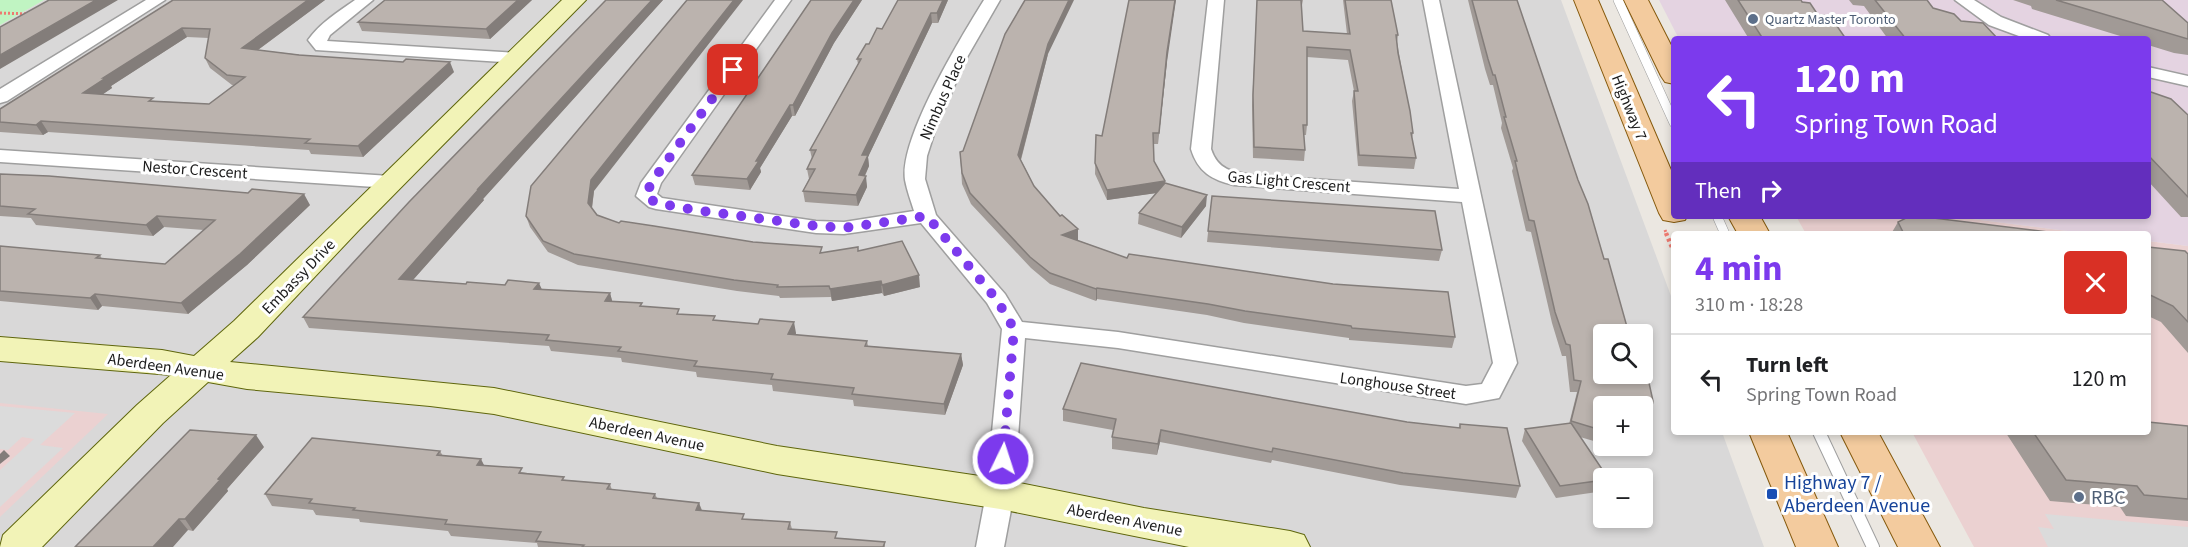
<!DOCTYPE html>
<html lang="en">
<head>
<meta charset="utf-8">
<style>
	body { margin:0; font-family:"Source Sans 3",sans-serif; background:#f2f2f2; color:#202124; height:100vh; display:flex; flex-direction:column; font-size:22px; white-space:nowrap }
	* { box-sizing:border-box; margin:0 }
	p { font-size:20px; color:#757577 }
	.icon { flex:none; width:33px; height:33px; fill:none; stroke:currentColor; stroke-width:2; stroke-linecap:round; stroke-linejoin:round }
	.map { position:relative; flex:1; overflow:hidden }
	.details { position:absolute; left:1671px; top:231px; width:480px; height:204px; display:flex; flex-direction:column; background:#fff; border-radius:6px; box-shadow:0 3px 9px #0003 }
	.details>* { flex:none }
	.guide { position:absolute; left:1671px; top:36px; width:480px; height:183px; border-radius:6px; box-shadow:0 3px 9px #0003; background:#7c3aed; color:#fff; overflow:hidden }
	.controls { position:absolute; left:1593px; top:324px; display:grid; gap:12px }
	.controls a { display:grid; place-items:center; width:60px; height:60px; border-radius:6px; background:#fff; box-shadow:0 3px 9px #0003; font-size:30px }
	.pin { position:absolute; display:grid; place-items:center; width:51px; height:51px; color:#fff; margin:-26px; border-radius:12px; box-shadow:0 3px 9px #0006 }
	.me { position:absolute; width:66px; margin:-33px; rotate:4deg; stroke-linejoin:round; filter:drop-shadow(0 0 4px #0008) }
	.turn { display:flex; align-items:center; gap:21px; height:126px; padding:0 24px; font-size:27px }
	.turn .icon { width:78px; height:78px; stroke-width:2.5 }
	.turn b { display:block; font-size:42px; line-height:51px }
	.then { display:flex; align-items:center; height:57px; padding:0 24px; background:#0003; gap:12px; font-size:22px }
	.round { display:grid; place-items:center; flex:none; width:63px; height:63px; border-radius:6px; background:#f2f2f2 }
	.summary { display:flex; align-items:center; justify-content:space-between; height:102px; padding:0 24px }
	h1 { font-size:36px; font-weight:700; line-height:45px; color:#7c3aed }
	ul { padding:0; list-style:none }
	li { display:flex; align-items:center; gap:18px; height:90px; padding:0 24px; border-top:2px solid #e0e0e0 }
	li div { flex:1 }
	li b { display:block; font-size:22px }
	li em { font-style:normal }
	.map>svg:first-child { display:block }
</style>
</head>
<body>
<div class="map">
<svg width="2188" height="547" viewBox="0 0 2188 547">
	<rect width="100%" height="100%" fill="#ebe7e1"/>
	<!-- residential -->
	<path fill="#d9d8d8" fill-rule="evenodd" d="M44,0H1561L1674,304V432H1722L1764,547H0V25ZM1604,334H1642V374H1604ZM1604,406H1642V446H1604ZM1604,478H1642V518H1604Z"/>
	<!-- commercial -->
	<path fill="#ebd1d1" d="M1796,216H1948L2091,234H1806Z
		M2148,241L2188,246V547H1974L1912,432H2148Z
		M0,403L108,414L0,517Z"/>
	<!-- industrial -->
	<path fill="#e4d3e1" d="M1659,0H2188V246L2148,241V234H2091L1948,216H2148V39H1679Z"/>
	<!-- park -->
	<path fill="#c0f4c2" d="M0,0H44L0,25Z"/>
	<!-- parking -->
	<path fill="#dbdbdb" d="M0,406L75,413L40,445L63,448L0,507V470L34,439L22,437L8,450L0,449Z
		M2045,514L2188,527V547H2048L2038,527L2054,529Z"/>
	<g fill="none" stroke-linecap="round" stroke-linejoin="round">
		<defs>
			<path id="lane-far1" d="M1618,0L1674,123
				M1717,216L1725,234"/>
			<path id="lane" d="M1819,432L1873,547"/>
			<path id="street" d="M146,0H165L7,101L0,103V89Z
				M355,0H373L330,35L327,41L516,53L522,54L525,58L522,62L516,63L316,50L308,40C320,23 338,12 355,0Z
				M775,0H791L661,183L657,194L662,198L816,221L844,222L914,211C911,201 907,191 905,180C899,139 961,37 984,0H1000L966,59L935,131L927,156L925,179L936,215L1005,294L1022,322L1118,332L1466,386L1482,384L1493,363L1462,202L1234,185C1212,180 1198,172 1191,149L1208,0H1224L1211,149C1218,170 1232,172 1252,175L1459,189L1423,0H1439L1517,363L1499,398L1466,404L1118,348L1025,338L1014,494L1004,547H976L986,494L1002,329L987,303L921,223L844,234L816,233L656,209L649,207L636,196L641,183Z
				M1955,0H1974L2001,17L2048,35L2051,39H2027L1989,25Z
				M2148,67L2188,76V86L2148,77Z
				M0,150L390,176L397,178L400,182L397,186L390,188L0,162Z"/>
			<path id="secondary" d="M562,0H586L358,231L258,337L230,362L494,388L777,446L1000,479L1144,508L1290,531L1304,535L1310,547H1189L1000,509L777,474L494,414L430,406L247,389L208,382L163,423L42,547H0L3,535L137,405L171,375L0,361V337L162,350L194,356L234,321Z"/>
			<path id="primary" d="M1574,0H1598L1674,177V216H1687L1685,220L1674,222L1663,220L1659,213Z
				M1624,0H1648L1674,51V84L1665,82L1661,76Z
				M1728,216H1760L1770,234H1738Z
				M1749,432H1787L1838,547H1796Z
				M1840,432H1878L1940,547H1898Z"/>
		</defs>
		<!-- lane-far1 casing -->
		<use href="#lane-far1" stroke="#9f9f9f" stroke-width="10"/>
		<!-- lane casing -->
		<use href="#lane" stroke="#9f9f9f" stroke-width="14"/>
		<!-- street casing -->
		<use href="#street" stroke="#9f9f9f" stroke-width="3"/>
		<!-- secondary casing -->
		<use href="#secondary" stroke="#5f660d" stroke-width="2"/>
		<!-- primary casing -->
		<use href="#primary" stroke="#85590c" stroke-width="2"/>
		<!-- path-far1 -->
		<path stroke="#ed7970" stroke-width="3" stroke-dasharray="2 2" stroke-linecap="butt" d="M0,13L29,14
			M1665,230L1667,235"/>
		<!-- path -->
		<path stroke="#ed7970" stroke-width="4.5" stroke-dasharray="3 3" stroke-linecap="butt" d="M1666,233L1674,252"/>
		<!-- lane-far1 -->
		<use href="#lane-far1" stroke="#fff" stroke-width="9"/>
		<!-- lane -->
		<use href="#lane" stroke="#fff" stroke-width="12"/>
		<!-- street -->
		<use href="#street" fill="#fff" fill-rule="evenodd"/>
		<!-- secondary -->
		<use href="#secondary" fill="#f2f3b7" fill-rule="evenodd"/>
		<!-- primary -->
		<use href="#primary" fill="#f3cb9e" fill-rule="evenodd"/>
	</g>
	<!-- wall -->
	<path fill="#a19a96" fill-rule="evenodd" d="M173,0H325L258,50L454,72L363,157L311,154L309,150L48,132L43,135L0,132V109ZM187,37L209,38L205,58L210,68L232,85H234L209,104L155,101L103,94L112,88L111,86Z
		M532,0L490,39L362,31L358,22Z
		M606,0H663L483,199L484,200L413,280L542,290L610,293L612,301L716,321L796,333V335L867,341L868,346L961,354L963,365L945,415L854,406L853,400L773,391L772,385L697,377L696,372L622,362L621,358L551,351L549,346L309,328L303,317Z
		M811,0H862L834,43L795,116H792L760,168L761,172L750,190L695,185L692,175Z
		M948,0L938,23H932L868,157L869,166L865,176L867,187L858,206L805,202L803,191L809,179L807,169L812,159L810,150L858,64L857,59L882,29Z
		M1257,0H1303L1302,5H1301L1303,31L1347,34L1343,0H1391L1398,35L1397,42L1413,133L1412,138L1416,158L1414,169L1358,166L1352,101L1354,91L1348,60L1307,57V125L1306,135H1304L1305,150L1304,161L1253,158L1252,105Z
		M1468,0H1517L1578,180L1588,204L1604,259H1608L1629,334H1604V374H1642V359L1644,360L1653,401L1644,444L1639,455L1608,446H1642V406H1604V444L1580,437L1608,478H1604V491L1556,498L1522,441L1525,429L1569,424L1577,392H1570L1566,356H1562L1552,323L1531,232L1526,231L1512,171L1513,168L1501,128L1502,123L1493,85H1490L1485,69Z
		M1725,0H1801L1846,39H1749Z
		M1849,0H1927L1933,8L1998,39H1888L1864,6L1853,5Z
		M2013,0H2162L2188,23V55L2174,53L2148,45V39H2130L2032,9L2031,6Z
		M1048,54L1021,160L1034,186L1060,216L1078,229V240H1077L1127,258L1455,337L1452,348L1349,340V338L1244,323L1207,315L1097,299L1096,301L1050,284L1031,268L971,204L962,184L960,152L963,151Z
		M1167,62L1158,144H1153L1154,161L1165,181V183L1206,206L1181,238L1138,224L1139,213L1156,193L1107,200L1095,174L1096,135L1102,136Z
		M2148,91L2188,115V217H2181L2148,181Z
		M0,174L310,205L247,265L188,314L102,306L98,310L0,301V246L100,255L102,259L165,264L204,230L164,227L153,236L36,225L31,218L0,216Z
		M594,191L592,209L597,215L619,223L822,253L858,251L920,287L884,296L882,293L832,301L831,297L780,298L779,296L737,291L578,265L548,252L530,227L526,216Z
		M1212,196L1442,250L1439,261L1207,242Z
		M1898,222L2064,234H1891Z
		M2148,247L2188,254V353L2161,322L2148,316Z
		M1063,409L1407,422L1459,428L1460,424L1520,486L1516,498L1400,485L1272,460L1271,463L1160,442L1157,455L1112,449V437L1113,430L1063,421Z
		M2188,426V521L2126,516L2120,507L2050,501L2006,433V432H2033Z
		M264,447L227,489L228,491L193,531L188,530L75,547Z
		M440,451L443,456L484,465L566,480L610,484L612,490L655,494L657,498L699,503L702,510L745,519L790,522L792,529L838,538L885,542V547H538L537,543L451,536L448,531L360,522L359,519L316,515L313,510L272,506L265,494Z"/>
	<!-- shaded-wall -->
	<path fill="#837d7a" d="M96,0H118L0,69V55Z
		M308,0H325L247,58L242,48Z
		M518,0H532L490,39L486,29Z
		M652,0H663L483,199L484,200L404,290L399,279L477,190Z
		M734,0H743L594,191L591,214L588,203L591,180Z
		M854,0H862L834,43L795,116L793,105L832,33Z
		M943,0H948L938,23L937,13Z
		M1069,0H1074L1048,54L1019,166L1018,155L1048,44Z
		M1175,0H1176L1167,62L1158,144L1167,52Z
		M931,13L932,23L868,157L869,166L860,186L859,175L862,155Z
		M182,28L187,37L111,86L112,88L90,103L83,93L103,78Z
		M450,62L454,72L363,157L358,146Z
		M790,105L792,116L760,168L761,172L750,190L747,179L756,161Z
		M41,121L48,132L43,135L36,125Z
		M866,176L867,187L858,206L856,195Z
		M1165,181L1164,192L1107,200V190Z
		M304,194L310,205L247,265L188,314L181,303Z
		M1207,195L1206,206L1181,238L1182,227Z
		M157,216L164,227L153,236L146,225Z
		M1078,229V240L1063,246L1062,235Z
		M919,275L920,287L884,296L882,285Z
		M881,281L882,293L832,301L830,289Z
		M539,283L544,294L534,289Z
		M1097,288V299L1096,301V289Z
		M610,293L613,304L605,301Z
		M95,294L102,306L98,310L90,298Z
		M794,322L796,333L791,345L788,334Z
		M961,354L963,365L945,415L944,404Z
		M1161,430L1160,442L1157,455L1158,444Z
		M256,435L264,447L227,489L228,491L193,531L185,519L218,479Z
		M4,450L10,456L0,464V454Z
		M481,459L487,471L477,465Z
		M699,503L703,515L696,510Z
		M179,519L188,530L173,547H153Z"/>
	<!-- building -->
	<path fill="#bbb3ae" stroke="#837d7a" stroke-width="1.5" fill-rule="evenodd" d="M49,0H96L0,55V27Z
		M173,0H308L242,48L299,55L403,62L406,59L450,62L358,146L305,143L310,139L41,121L36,125L0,122V109ZM182,28L210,29L205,58L227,75L245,77L209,104L149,101L153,98L83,93L106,78H103Z
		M385,0H518L486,29L358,22Z
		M606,0H652L477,190L479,189L399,279L466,284L467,282L505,285L508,280L539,283L534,289L610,293L605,301L642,303L640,306L679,309L677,314L715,316L713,320L758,324L760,319L794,322L788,334L867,341L865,346L961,354L944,404L852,394L854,388L771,379L773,374L694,366L697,361L618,351L621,347L546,340L549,335L303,317L409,202Z
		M687,0H734L591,180L588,203L597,215L619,223L621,221L654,226L753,242L822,247L820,253L858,247V251L902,241L919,275L882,285L881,281L830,289L829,286L777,287L778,285L734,280L574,254L543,241L526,216L531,186Z
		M811,0H854L832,33L793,105H790L756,161H759L747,179L692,175Z
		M898,0H943L937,13H931L862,155H868L859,175L866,176L856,195L803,191L815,169H807L816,150H810L861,59H857L866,44H869L877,28L882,29Z
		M1025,0H1069L1048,44L1018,155L1034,186L1060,216L1062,215L1078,229L1062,235L1127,258L1129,254L1333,284L1448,292L1455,337L1352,328L1351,326L1245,311L1208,304L1097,288L1096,289L1050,273L1030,257L970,193L962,173L960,152L963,151L1005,34Z
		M1129,0H1175L1167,52L1159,133H1153L1154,161L1165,181L1107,190L1095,163L1096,135L1102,136Z
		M1257,0H1301L1303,31L1350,34L1345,0H1391L1398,35H1396L1398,53L1410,111L1413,133H1411L1416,158L1359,155L1354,91H1358L1350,50L1307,47V125H1303L1305,150L1254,147L1253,95Z
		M1472,0H1517L1578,180L1588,204L1604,259H1608L1629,334H1604V374H1642V359L1644,360L1653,401L1644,444L1642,443V406H1604V431L1571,421L1581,381L1574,380L1570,345L1566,344L1555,312L1534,221L1529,220L1515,161H1517L1504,117H1506L1495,75H1493L1488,59Z
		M1738,0H1801L1802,2L1810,3L1818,15L1830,16L1846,39H1763Z
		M1875,0H1927L1933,8L1954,14L1961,21L1983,23L1998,39H1906Z
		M2056,0H2162L2188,23V39Z
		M2148,91L2171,99L2188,115V197L2148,155Z
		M0,174L49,176L248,193L252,189L304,194L240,254L181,303L95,294L90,298L0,291V246L100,255L96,258L165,264L215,220L157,216L146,225L28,214L35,209L0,206Z
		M1165,183L1207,195L1182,227L1139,213Z
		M1212,196L1435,211L1442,250L1208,231Z
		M1910,216H1917L2064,234H1904L1898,222Z
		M2148,247L2185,251L2188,254V322L2173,306L2148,294Z
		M1081,363L1407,422L1460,428V424L1507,428L1520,486L1403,473L1273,448L1272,452L1161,430L1158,444L1112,437L1116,419L1063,409Z
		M2148,422L2188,426V499L2144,495L2137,486L2066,480L2033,432H2148Z
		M1571,423L1608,478H1604V480L1560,486L1525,429Z
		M190,430L256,435L218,479L220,480L185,519H179L153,547H75Z
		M312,438L440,451L437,455L481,459L477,465L522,468L519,473L564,477L562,480L610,484L607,489L655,494L653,498L699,503L696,510L744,514L742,519L790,522L788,529L837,532L835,538L885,542L883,547H582L584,545L536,541L541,532L445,524L447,520L353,510L355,508L309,503L312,499L265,494Z"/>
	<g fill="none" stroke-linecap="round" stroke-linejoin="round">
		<!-- route -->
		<path stroke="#7c3aed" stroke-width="10" stroke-dasharray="0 18" d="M733,70L651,183L646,196L656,203L695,210L816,226L844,228L927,216L997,300L1014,329L1003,459"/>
	</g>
	<!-- markers -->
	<g fill="#5c6f8a" stroke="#fff" stroke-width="2">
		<circle cx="1753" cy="19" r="6"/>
		<circle cx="2079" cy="497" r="6"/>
	</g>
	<rect fill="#1a4fb4" stroke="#fff" stroke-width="2" x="1766" y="488" width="12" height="12" rx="3"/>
	<g text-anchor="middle" stroke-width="6" stroke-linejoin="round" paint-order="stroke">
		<!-- far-service labels -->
		<g font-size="14" fill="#4e5e75" stroke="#fff" text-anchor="start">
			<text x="1765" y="24">Quartz Master Toronto</text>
		</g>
		<!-- street labels -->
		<g font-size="16" fill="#1b1b1b" stroke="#fff">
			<text transform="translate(942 97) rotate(-66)" y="6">Nimbus Place</text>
			<text transform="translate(1630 107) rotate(68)" y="6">Highway 7</text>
			<text transform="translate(195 169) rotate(4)" y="6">Nestor Crescent</text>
			<text transform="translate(1289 181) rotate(5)" y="6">Gas Light Crescent</text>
			<text transform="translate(298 276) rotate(-46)" y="6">Embassy Drive</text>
			<text transform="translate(166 366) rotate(8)" y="6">Aberdeen Avenue</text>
			<text transform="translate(1398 385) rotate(8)" y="6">Longhouse Street</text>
			<text transform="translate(647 433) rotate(12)" y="6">Aberdeen Avenue</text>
			<text transform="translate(1125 519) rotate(11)" y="6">Aberdeen Avenue</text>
		</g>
		<!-- near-transit labels -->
		<g font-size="20" fill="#164399" stroke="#fff" text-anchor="start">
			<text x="1784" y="489">Highway 7 /<tspan x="1784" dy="23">Aberdeen Avenue</tspan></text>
		</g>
		<!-- near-service labels -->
		<g font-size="20" fill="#4e5e75" stroke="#fff" text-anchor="start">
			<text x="2091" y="504">RBC</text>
		</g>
	</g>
</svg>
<div class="controls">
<a><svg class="icon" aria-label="search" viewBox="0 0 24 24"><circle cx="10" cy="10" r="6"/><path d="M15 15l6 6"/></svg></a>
<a>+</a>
<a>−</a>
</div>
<div class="pin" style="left:733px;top:70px;background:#d93025"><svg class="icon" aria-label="arrive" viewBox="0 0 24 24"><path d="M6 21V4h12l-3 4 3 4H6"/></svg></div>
<svg class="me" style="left:1003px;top:459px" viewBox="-20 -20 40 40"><circle r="17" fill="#7c3aed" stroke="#fff" stroke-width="3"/><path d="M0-11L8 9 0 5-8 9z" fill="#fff"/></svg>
<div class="guide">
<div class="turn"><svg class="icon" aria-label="left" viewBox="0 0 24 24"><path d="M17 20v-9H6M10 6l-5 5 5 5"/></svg><div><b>120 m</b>Spring Town Road</div></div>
<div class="then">Then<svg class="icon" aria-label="right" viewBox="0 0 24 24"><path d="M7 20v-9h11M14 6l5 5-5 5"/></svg></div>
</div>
<section class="details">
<div class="summary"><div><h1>4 min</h1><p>310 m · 18:28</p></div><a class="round" style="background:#d93025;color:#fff"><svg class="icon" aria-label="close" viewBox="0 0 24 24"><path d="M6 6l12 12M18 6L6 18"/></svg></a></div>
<ul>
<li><svg class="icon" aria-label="left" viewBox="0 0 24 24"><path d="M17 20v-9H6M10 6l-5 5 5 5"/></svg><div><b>Turn left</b><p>Spring Town Road</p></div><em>120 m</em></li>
</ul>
</section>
</div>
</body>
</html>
